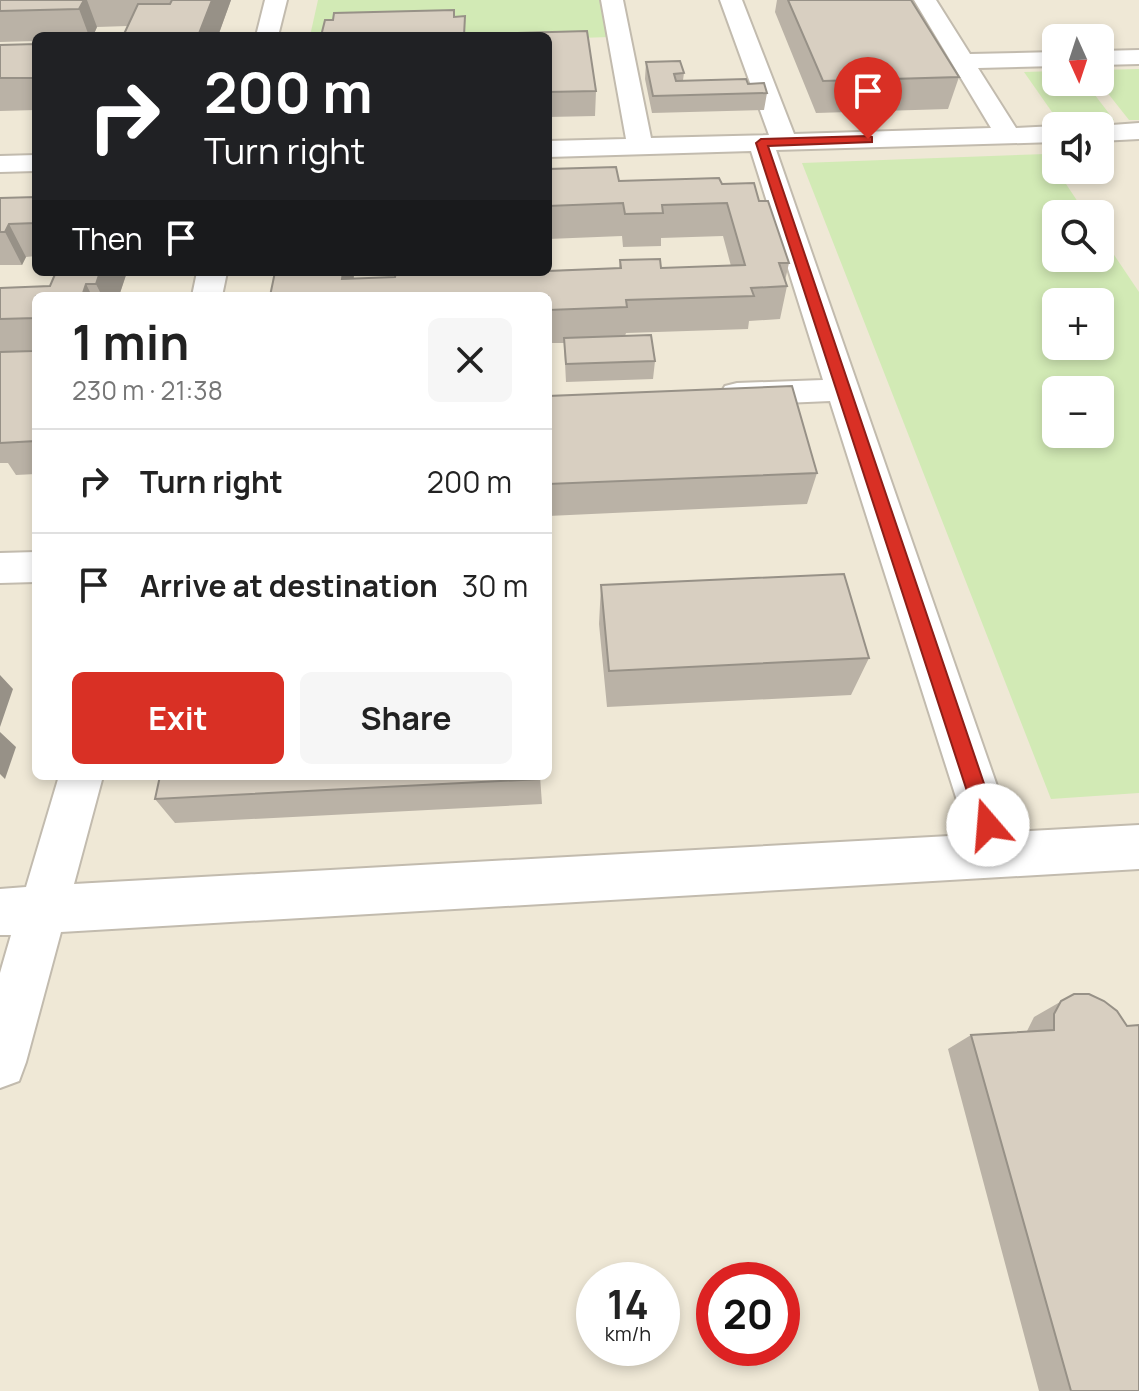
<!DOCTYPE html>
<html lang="en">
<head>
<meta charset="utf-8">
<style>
	body { margin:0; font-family:Manrope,sans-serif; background:#f6f6f6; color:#222; height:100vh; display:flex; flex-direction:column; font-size:30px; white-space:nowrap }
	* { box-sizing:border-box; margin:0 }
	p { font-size:26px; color:#767676 }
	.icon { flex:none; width:44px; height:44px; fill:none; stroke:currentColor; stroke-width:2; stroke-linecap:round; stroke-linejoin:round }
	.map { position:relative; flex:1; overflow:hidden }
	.side { position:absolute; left:32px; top:292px; width:520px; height:488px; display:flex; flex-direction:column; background:#fff; border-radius:12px; box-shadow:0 4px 12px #0003 }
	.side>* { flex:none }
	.top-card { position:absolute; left:32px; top:32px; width:520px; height:244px; border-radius:12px; box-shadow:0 4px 12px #0003; background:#202124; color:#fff; overflow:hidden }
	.needle { width:52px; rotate:177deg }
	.fabs { position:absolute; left:1042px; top:24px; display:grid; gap:16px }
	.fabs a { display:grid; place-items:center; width:72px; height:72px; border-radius:12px; background:#fff; box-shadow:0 4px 12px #0003; font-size:40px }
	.speed { position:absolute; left:576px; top:1262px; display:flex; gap:16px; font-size:40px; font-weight:700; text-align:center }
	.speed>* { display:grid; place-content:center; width:104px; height:104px; border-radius:50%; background:#fff; box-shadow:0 4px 12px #0003; line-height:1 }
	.speed small { font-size:20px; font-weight:400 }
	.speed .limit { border:12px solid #d22; background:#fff; color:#111 }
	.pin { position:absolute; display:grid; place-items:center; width:68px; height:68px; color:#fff; margin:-82px -34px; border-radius:50% 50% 50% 0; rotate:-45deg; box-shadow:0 0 8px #0007 }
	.pin .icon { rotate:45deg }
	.me { position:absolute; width:88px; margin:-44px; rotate:342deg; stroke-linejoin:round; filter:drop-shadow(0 0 6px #0008) }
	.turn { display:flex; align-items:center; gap:28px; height:168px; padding:0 40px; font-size:36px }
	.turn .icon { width:104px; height:104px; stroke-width:2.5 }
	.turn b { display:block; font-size:56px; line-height:68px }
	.then { display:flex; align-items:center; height:76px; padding:0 40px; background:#0003; gap:16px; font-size:30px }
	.round { display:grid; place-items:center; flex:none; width:84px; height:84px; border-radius:12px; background:#f6f6f6 }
	.overview { display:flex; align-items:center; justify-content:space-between; height:136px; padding:0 40px }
	h1 { font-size:48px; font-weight:700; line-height:60px }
	.primary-button { display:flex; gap:16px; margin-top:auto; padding:16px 40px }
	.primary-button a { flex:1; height:92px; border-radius:12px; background:#d93025; color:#fff; font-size:32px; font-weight:700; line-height:92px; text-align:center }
	.primary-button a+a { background:#f6f6f6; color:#222 }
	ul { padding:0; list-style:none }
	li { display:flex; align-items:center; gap:24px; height:104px; padding:0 40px; border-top:2px solid #e0e0e0 }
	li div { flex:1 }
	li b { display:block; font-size:30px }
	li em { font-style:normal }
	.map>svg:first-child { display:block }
</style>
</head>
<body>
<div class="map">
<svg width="1139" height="1391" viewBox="0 0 1139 1391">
	<rect width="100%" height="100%" fill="#f6f3ec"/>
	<!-- education -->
	<path fill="#efe8d6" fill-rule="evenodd" d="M0,0H1139V1391H0ZM36,36H548V272H36ZM1056,38H1100V82H1056ZM1056,126H1100V170H1056ZM1056,214H1100V258H1056ZM36,296H548V776H36ZM1056,302H1100V346H1056ZM1056,390H1100V434H1056ZM594,1280H662V1348H594ZM714,1280H782V1348H714Z"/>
	<!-- green -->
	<path fill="#d2eab5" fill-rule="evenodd" d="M318,0H603L610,37L548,39V36H493L492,33L310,36Z
		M1139,69V120H1129L1099,82L1100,70Z
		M1056,71V82H1085L1114,120L1059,122L1024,72Z
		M1046,154L1086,214H1056V258H1100V234L1139,292V793L1051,799L802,163ZM1056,302H1100V346H1056ZM1056,390H1100V434H1056Z"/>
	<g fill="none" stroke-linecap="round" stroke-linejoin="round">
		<defs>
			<path id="minor" d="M265,0H287L278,36H256Z
				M601,0H623L651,138L769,135L720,0H742L794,134L991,128L914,0H936L970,54L1056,52V66L978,68L1016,128L1056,126V142L776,150L1013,832L1139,825V869L61,932L26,1062L19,1081L0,1088V973L11,935H0V889L26,887L59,776H103L74,884L968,835L830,401L737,405L725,402L720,394L725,386L737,383L823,380L751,151L548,157V141L626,139Z
				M1139,50V64L1100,65V51Z
				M1139,123V139L1100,141L1098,126Z
				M36,155V171L0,172V156Z
				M197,272H227L222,296H192Z
				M36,552V582L0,583V553Z"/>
		</defs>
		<!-- minor casing -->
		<use href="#minor" stroke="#c2bbae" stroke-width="4"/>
		<!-- minor -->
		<use href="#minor" fill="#fff" fill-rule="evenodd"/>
	</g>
	<!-- wall -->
	<path fill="#bab2a6" d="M0,0H231L218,36H125L124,34L128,26L97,27L93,36H36V41L0,42Z
		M777,0H911L959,77L948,109L816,113L775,12Z
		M548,36L596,91L595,116L548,117Z
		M36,44V110L0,111V45Z
		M646,62L684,73L683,80L748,84L767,93L764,110L652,113L645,79Z
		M548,169L619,181L722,184L759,201L789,263L785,281L787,286L780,319L749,321L748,329L626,333L625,336L655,361L653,379L566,382L564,343H548V296L275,272H354V279L395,277L396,272H441V274L619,268L620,260L661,268L731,266L723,236L661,238V246L623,247L622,236L548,239Z
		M36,197V256L26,257L22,265H0V198Z
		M56,272H127L119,296H36V474L16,475L8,463H0V288L50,286Z
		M548,396L817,473L807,504L548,516Z
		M601,585L869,658L851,695L607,707L599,624Z
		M540,776L542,804L175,823L155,799Z
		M1074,994L1139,1391H1039L948,1049L971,1035L1027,1031L1034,1017Z"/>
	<!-- shaded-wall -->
	<path fill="#979187" d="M84,0H87L97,27L93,36H89L79,9Z
		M212,0H231L218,36H198Z
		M9,224L26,257L22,265L5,232Z
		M100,272H127L119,296H102L96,284Z
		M343,272H354L352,296L342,279Z
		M86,284L92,296H82Z
		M0,675L13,689L0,727Z
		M0,732L16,747L5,779L0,774Z"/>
	<!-- building -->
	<path fill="#d8cfc1" stroke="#979187" stroke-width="2" d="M0,0H84L79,9L0,11Z
		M172,0H212L198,36H157L158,33L124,34L138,4H170Z
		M788,0H911L959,77L823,81Z
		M454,10V17L465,16L464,36H321L325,20H333L334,13Z
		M587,31L596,91L548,92V36H476V34Z
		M36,44V78H0V45Z
		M680,61L684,73L674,74L676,81L746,79L748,84L764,83L767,93L653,96L646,62Z
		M616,167L619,181L719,178L722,184L754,183L759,201H768L789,263H779L787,286L751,288L754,296L626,300L627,307L548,310V296H270L275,272H343L342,279L395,277L396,272H440V274L548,272V271L621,268L620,260L660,259L661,268L745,265L727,203L662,205L663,213L625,214L623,203L548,206V169Z
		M36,197V223L9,224L5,232H0V198Z
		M56,272H100L96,284H86L82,296H36V318L0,319V288L50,286Z
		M651,335L655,361L566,364L564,338Z
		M35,345L36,441L0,443V352L33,351Z
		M792,386L817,473L548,484V396Z
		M844,574L869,658L609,671L601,585Z
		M160,776H540V779L155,799Z
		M1074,994H1089L1104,1001L1117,1011L1127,1026L1139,1025V1391H1071L971,1035L1054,1030V1014L1061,1001Z"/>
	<!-- route -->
	<path fill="#d93025" stroke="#8d1f18" stroke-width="2" d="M868,136L872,137V142L768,146L998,825L995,832L988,834L981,832L978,825L756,143L761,139Z"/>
</svg>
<div class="fabs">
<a><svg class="needle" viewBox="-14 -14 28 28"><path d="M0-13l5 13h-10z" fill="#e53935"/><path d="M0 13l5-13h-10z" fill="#767676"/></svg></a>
<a><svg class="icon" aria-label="sound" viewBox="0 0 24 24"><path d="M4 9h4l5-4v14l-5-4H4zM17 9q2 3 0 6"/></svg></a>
<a><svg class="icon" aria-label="search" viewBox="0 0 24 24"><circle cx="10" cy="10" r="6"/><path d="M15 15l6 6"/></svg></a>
<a>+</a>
<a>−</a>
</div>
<div class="speed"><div>14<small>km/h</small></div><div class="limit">20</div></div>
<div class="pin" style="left:868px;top:139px;background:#d93025"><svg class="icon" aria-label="arrive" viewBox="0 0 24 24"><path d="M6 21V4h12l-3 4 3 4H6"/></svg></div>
<svg class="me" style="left:988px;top:825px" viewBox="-20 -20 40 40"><circle r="19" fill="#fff"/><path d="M0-13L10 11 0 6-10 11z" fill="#d93025"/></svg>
<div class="top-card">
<div class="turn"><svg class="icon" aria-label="right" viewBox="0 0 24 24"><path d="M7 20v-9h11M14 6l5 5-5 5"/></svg><div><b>200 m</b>Turn right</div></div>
<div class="then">Then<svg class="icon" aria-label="arrive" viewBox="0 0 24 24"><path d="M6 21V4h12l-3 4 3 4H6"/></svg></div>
</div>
<section class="side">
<div class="overview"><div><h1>1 min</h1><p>230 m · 21:38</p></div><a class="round"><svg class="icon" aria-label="close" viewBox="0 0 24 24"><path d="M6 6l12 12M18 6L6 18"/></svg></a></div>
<ul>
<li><svg class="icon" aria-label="right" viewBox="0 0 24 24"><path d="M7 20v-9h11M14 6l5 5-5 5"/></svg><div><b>Turn right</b></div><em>200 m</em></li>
<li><svg class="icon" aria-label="arrive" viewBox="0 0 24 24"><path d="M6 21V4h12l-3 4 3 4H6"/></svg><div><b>Arrive at destination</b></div><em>30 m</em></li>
</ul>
<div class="primary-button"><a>Exit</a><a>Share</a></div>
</section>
</div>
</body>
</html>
